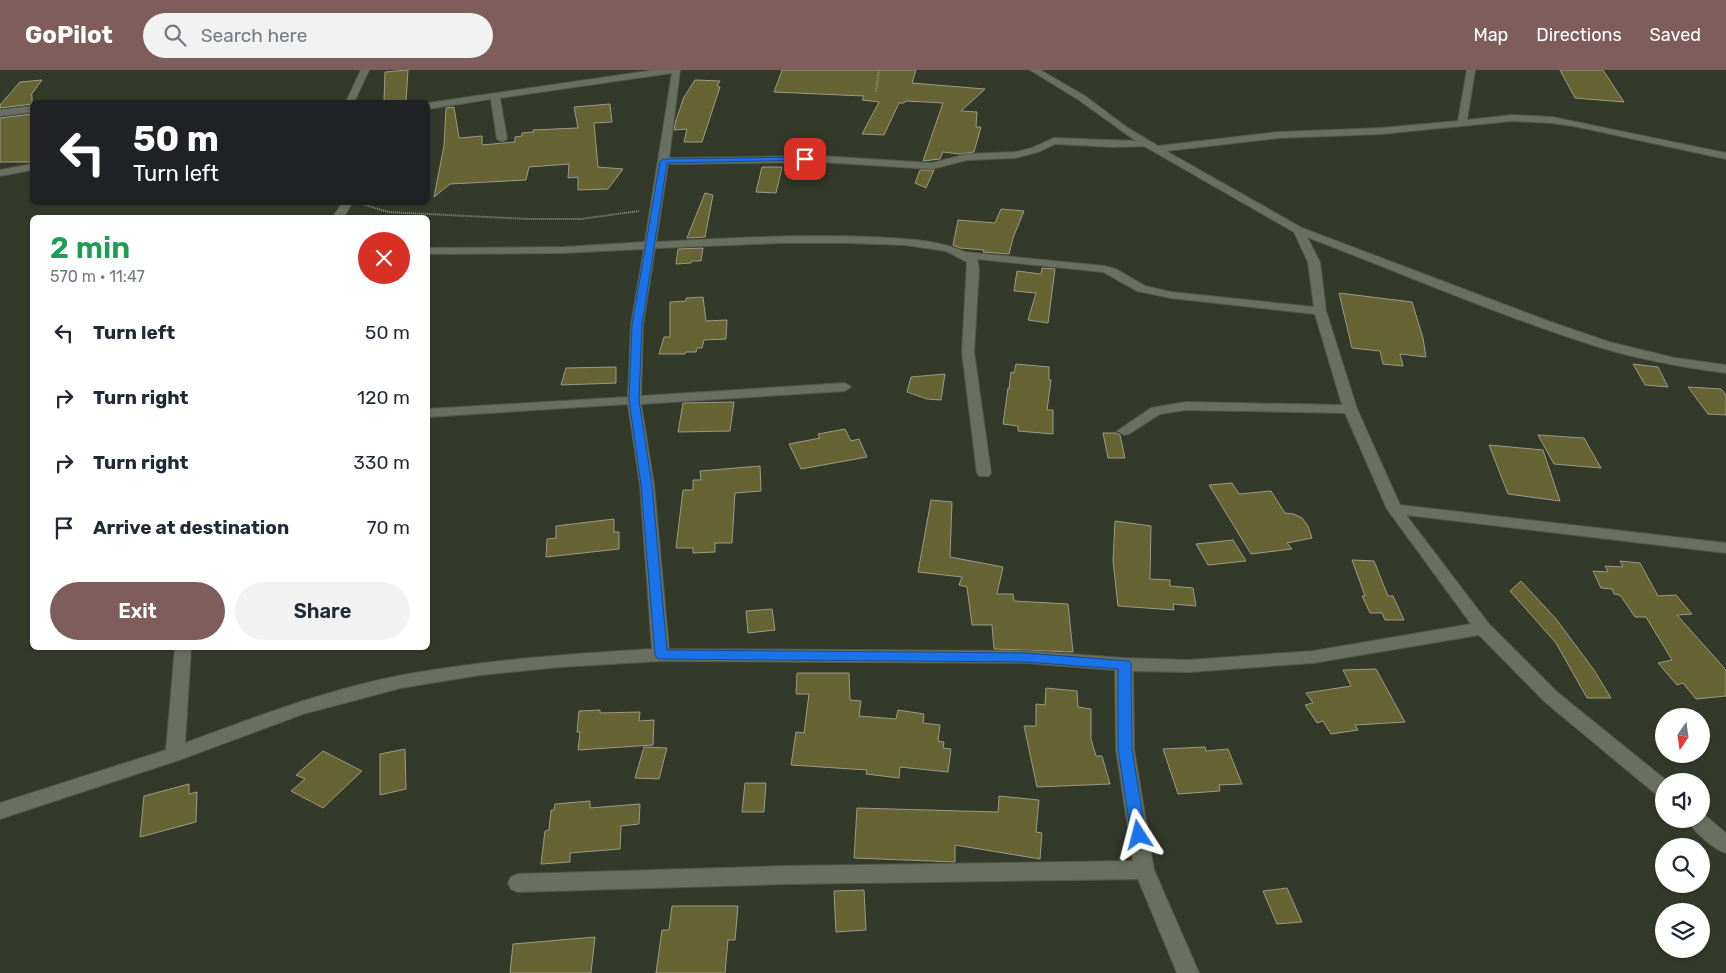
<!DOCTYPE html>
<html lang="en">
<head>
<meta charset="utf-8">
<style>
	body { margin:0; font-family:Rubik,sans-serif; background:#f2f2f3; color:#1f2937; height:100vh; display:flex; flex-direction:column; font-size:19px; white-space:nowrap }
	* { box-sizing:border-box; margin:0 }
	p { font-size:16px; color:#747a83 }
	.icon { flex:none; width:28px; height:28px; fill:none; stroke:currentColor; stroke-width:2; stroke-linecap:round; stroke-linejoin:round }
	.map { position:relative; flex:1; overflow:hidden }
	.panel { position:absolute; left:30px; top:145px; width:400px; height:435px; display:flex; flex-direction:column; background:#fff; border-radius:8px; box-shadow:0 1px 4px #0004 }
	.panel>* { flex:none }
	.guide { position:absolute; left:30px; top:30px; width:400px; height:105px; border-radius:8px; box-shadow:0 1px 4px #0004; background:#202124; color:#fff; overflow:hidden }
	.needle { width:32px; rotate:193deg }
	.tools { position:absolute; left:1655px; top:638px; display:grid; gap:10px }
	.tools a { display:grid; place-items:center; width:55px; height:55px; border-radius:50%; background:#fff; box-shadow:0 1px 4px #0004; font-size:25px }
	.pin { position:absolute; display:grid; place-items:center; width:42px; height:42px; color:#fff; margin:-21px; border-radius:10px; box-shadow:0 2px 8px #0006 }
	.me { position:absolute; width:55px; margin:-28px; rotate:351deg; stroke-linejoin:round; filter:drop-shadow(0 0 4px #0008) }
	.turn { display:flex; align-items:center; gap:18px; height:105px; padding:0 20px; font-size:22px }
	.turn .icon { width:65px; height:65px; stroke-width:2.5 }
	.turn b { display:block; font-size:35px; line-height:42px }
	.round { display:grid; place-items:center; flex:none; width:52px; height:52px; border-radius:26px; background:#f2f2f3 }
	.overview { display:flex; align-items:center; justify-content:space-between; height:85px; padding:0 20px }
	h1 { font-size:30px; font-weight:600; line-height:38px; color:#1e9e55 }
	.cta { display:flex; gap:10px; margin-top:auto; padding:10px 20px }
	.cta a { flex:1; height:58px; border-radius:30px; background:#7f5d5d; color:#fff; font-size:20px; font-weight:600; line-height:58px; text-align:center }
	.cta a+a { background:#f2f2f3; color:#1f2937 }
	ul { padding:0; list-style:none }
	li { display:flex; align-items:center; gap:15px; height:65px; padding:0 20px }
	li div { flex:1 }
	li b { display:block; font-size:19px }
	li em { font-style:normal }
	header { display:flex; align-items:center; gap:30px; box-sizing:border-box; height:70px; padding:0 25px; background:#7f5d5d; color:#fff }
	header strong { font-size:24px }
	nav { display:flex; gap:28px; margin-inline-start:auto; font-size:18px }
	.search { width:350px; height:45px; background:#f2f2f3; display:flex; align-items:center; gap:12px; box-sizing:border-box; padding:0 18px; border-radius:28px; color:#747a83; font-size:19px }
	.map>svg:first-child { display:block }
</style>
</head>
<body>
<header>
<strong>GoPilot</strong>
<div class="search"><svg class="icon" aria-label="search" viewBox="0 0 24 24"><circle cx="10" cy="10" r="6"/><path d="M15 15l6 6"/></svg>Search here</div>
<nav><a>Map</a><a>Directions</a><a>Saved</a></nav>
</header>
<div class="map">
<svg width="1726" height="903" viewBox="0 0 1726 903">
	<rect width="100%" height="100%" fill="#343a2a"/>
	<!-- building -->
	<path fill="#676434" stroke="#9b9a88" d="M408,0L406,32H384L385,2Z
		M782,0H916L912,13L985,19L961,41L977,42L976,57H981L974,82L960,84L943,82L940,89L923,91L943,33L906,31L904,33H899L884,65L862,64L879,32L862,30L864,26L774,22Z
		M1560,0H1603L1624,32L1575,28Z
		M42,10L31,25H32V34L0,38V35L20,12Z
		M695,10L720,11L717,16L720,17L702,72H684L687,59L674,60L676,50L684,27Z
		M610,34L612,52L594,53L598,97L623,99L608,119L578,120V107L568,108L569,94L529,97L526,110L450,114L434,127L444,76L446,38L454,37L459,68L482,66V75L515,72V67L522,66V63L534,62L533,60L578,58L574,37Z
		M32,44V92H0V48Z
		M762,97H782L776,123L756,122Z
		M920,100H934L926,118L915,113Z
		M705,123L713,125L705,167L687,168Z
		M1001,139L1024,141L1013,168L1009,184L983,182L984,180L960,178L953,175L958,150L995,153Z
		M703,178L701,191H692L691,193L676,194L678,179Z
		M1042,198L1055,199L1048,253L1028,250L1036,223L1014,221L1017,201L1041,204Z
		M1339,223L1412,232L1423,268L1426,287L1400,284L1403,296L1383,294L1380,281L1352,278Z
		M703,227L706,251L727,250L726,269L704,270L702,278H697L696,282H686L685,284H659L664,267H670V232L686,231V228Z
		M1016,294L1049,297V310H1051L1047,340H1053V364L1018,361V356L1003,354L1008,318L1009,319L1011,302L1014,303Z
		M1633,294L1658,297L1668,317L1645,315Z
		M616,297V313L561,315L566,298Z
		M945,304L941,330L927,329L907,322L911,307Z
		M1688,317L1721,319L1726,325V345L1708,344Z
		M734,332L730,361L678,362L683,333Z
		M845,359L851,371L859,369L867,387L801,399L789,374L820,368L818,364Z
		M1103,363H1116L1120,365L1125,388H1108Z
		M1538,365L1584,368L1601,398L1554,394Z
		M1489,375L1543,380L1560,431L1508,424Z
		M760,396L761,421L735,423L732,473H715V482L693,483V478H676L683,420H693V410H701L700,401Z
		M1232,413L1239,424L1271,421L1285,443L1294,444L1302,448L1308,456L1312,468L1287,473L1292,479L1251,484L1209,415Z
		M931,430L952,432L950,487L1003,497L997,524H1013L1014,531L1068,534L1073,582L994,579L992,555H972L967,517L959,515L962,507L918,502Z
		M614,449V462H619V479L546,487L547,469L556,468V456Z
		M1115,451L1151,456L1150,509L1170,510V516L1193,518L1196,536L1173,534L1174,540L1118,536L1113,491Z
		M1233,470L1246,491L1208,495L1196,474Z
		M1352,490L1374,491L1388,526H1393L1404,550H1385L1382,543H1370L1362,526H1365Z
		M1620,491L1640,493L1658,526L1676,525L1692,544L1677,545L1726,600V626L1696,629L1683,613L1677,615L1658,593L1672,590L1646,547H1635L1620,525L1614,524L1612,519L1601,518L1593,501L1608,502L1605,496L1623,497Z
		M1521,511L1556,549L1594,600L1611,628H1587L1556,573L1510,521Z
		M772,539L775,560L748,563L746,541Z
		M1376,599L1405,652L1355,655L1358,660L1331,664L1323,651L1317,653L1305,635L1313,633L1306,623L1351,616L1343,600Z
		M797,603H849L850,630L861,631L859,646L896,649L898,640L924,644L923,653L940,655L938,671L944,672L943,678L951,679L948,702L900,697L899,708L866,704L867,700L791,695L796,662L804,663L809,624H796Z
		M1046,618L1077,621L1078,637L1091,639V669L1096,686H1102L1110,714L1037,717L1024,656H1036V634L1045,635Z
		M600,640V643L640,642L639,651L654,650L653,675L578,680L580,662H577L579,641Z
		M644,677L667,678L659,709L635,708Z
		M1205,677L1206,681L1228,679L1242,714L1219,715L1220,721L1178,724L1163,679Z
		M405,679L406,719L380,725V684Z
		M323,681L362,701L323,738L291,721L305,709L296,705Z
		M745,713H766L764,742H742Z
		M189,714V724L197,722L196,752L140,767L144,726Z
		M999,726L1039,730L1036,762L1042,763L1040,789L955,775V792L854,788L857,738L998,742Z
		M590,731V738L640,734L639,754L621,756L620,779L570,783V792L541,794L545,761L549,760L551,740H554L555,734Z
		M1287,818L1302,852L1277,854L1263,821Z
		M864,820L866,860L836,862L834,821Z
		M672,836H738L735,870H728L725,903H656L662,860H669Z
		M595,867L591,903H510L513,874Z"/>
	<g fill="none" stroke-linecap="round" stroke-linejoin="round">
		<defs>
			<path id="minor" d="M361,0H369L354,32H346Z
				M655,0H680L669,88L821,86L932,93L967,84L1015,82L1032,78L1054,68L1136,71L1079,30L1030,0H1040L1085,26L1125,56L1158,76L1279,62L1381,58L1458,51L1467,0H1475L1467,50L1512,45L1552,47L1726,83V89L1578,57L1552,53L1512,51L1381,64L1279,68L1166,81L1302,158L1548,251L1609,272L1675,288L1726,295V303C1683,297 1640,290 1599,277C1500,246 1404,204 1307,167L1320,192L1326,241L1357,339L1400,435L1726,473V483L1406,445L1489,554L1557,622L1667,711H1664V728L1657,725L1545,632L1479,565L1313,593L1189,602L1133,601L1134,679L1154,800L1199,903H1177L1138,809L786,814L518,822L511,819L508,813L511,807L518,804L786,796L1133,791L1116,679L1115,600L1026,593L661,591L560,597L480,605L401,618L303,644L182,689L0,749V733L166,680L175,578H191L185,673C256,647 328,619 403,605C485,590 568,584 652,579L640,415L628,334L428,347V339L628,327L631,255L644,179L564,183L428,184V178L564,177L645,172L672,3L500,28L507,69L502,72L497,69L491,29L428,39V33ZM1055,74L1113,77L1144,76L1294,162L1308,192L1314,237L1171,222L1145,216L1116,199L1104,196L965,182C937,169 903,169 872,167C800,164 728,168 656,172L668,94L821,92L932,99L967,90L1015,88L1038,82ZM780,173H846L905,175L946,181L967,192L962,282L977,403L979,406H989L991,403L974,282L979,199L977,189L1103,202L1137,221L1171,228L1315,244L1342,335L1186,332L1151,338L1117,361L1124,365L1129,364L1160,344L1186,340L1345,343L1387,439L1471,554L1313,581L1189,590L1124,588L1026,581L669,579L654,415L641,334L845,321L851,317L845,313L641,326L643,255L655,178Z
				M32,36V42L0,46V40Z
				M32,94V100L0,106V100Z
				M343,132H353L343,148H332Z
				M1701,742L1726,763V783C1713,779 1693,761 1687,749H1701Z"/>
		</defs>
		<!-- minor casing -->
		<use href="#minor" stroke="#53584b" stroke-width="2"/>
		<!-- path -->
		<path stroke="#8c9184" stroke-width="2" stroke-dasharray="1 1" stroke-linecap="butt" d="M876,21L879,0
			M362,134L388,142L528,149H581L639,141"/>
		<!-- minor -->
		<use href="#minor" fill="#6a705f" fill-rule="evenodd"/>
	</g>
	<!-- route -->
	<path fill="#1a73e8" stroke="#114b97" d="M805,87L809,89L808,90L667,93L642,255L639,330L652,415L667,580L1026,583L1129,591L1131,594L1132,679L1146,765L1144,770L1139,772L1134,770L1131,765L1118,679V599L1026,592L661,589L657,588L655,585L641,415L629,330L632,255L660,91L664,89Z"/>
</svg>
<div class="tools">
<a><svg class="needle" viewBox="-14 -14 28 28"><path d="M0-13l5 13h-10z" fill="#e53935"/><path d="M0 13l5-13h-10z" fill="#747a83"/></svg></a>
<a><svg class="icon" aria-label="sound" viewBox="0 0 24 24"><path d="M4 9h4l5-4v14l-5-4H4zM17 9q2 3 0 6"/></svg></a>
<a><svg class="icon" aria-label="search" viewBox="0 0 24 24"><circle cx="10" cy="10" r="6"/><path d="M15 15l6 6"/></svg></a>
<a><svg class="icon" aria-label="layers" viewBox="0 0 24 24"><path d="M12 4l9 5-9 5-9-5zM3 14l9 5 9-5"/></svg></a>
</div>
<div class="pin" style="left:805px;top:89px;background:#d93025"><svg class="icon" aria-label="arrive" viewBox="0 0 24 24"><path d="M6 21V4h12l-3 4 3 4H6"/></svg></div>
<svg class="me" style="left:1139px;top:765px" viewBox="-20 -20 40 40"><path d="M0-17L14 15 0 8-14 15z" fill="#1a73e8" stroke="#fff" stroke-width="4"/></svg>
<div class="guide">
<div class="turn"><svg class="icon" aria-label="left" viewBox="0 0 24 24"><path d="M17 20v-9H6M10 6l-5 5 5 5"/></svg><div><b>50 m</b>Turn left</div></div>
</div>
<section class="panel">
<div class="overview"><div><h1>2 min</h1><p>570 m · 11:47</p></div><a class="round" style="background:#d93025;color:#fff"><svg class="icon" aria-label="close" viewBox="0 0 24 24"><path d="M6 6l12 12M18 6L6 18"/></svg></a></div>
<ul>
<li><svg class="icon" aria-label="left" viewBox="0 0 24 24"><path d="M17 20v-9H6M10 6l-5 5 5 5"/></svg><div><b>Turn left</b></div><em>50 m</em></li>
<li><svg class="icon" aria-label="right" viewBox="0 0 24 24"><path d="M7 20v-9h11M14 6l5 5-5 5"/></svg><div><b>Turn right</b></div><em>120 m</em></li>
<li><svg class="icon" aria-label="right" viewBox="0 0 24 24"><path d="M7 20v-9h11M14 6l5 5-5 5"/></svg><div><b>Turn right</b></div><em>330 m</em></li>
<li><svg class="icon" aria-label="arrive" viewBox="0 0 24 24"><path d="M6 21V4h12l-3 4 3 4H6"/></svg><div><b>Arrive at destination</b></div><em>70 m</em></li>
</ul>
<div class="cta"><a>Exit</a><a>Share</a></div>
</section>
</div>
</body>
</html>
